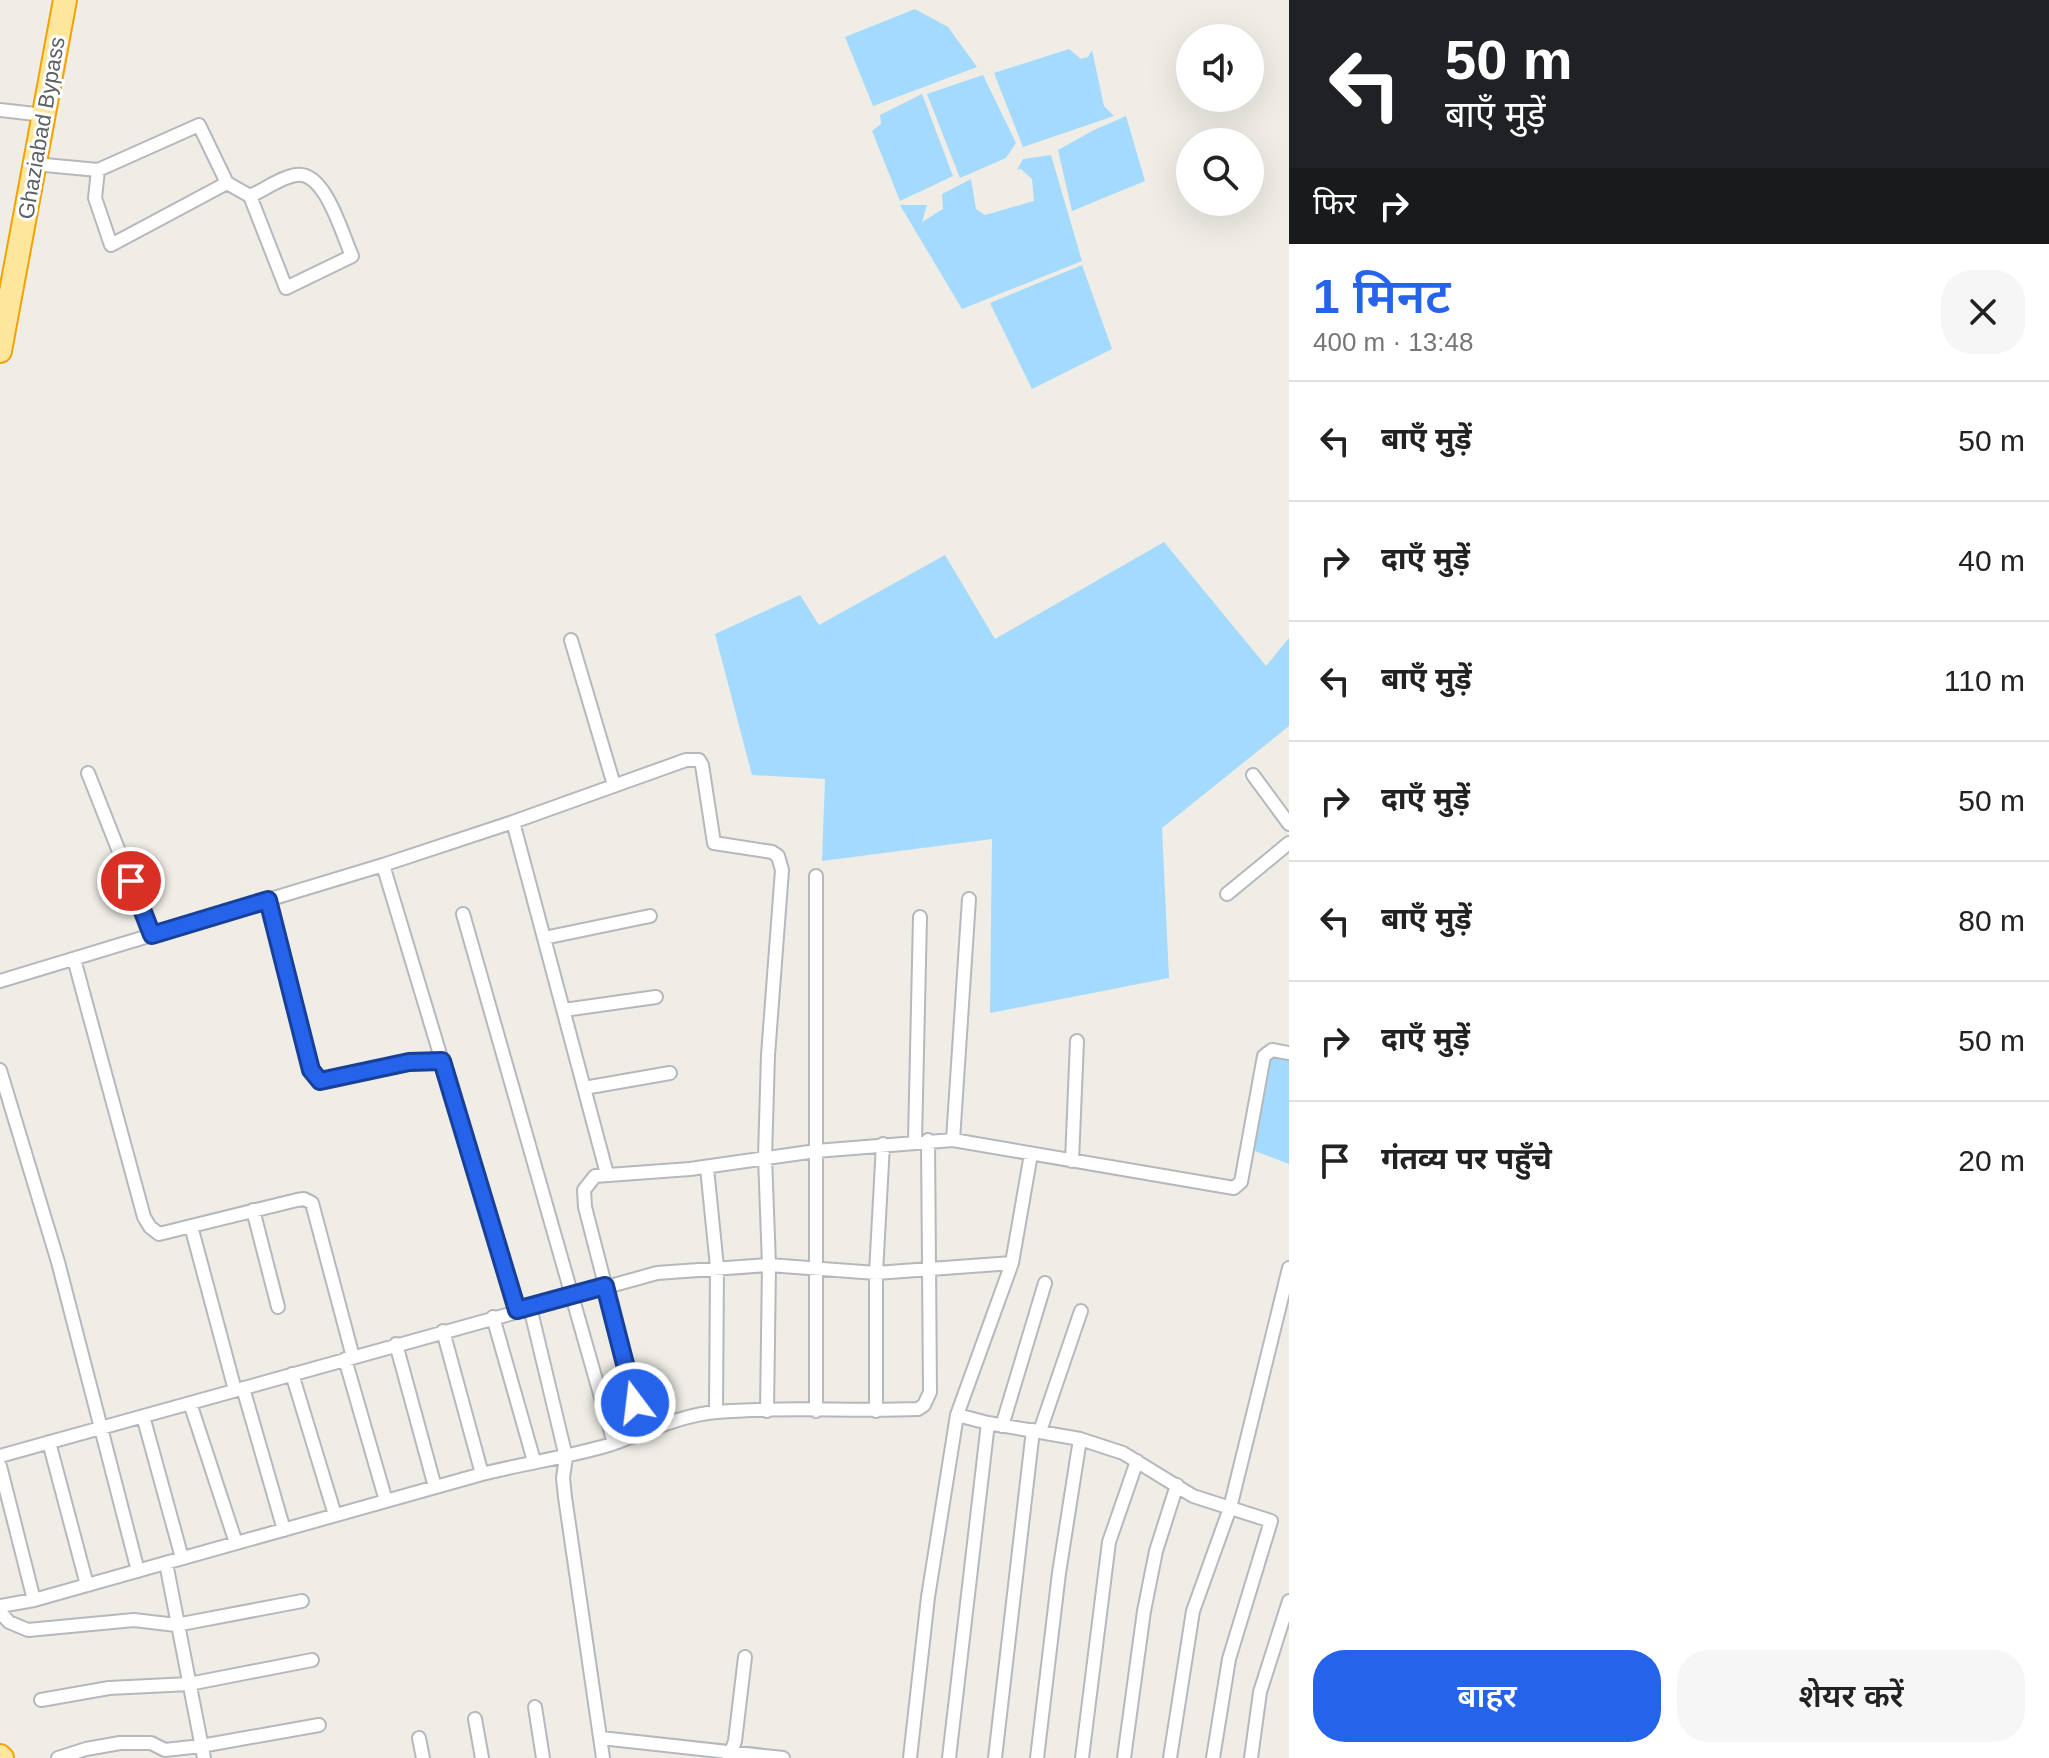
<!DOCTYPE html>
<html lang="hi">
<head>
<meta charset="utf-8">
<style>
	body { margin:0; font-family:Helvetica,"Noto Sans Devanagari",sans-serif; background:#f6f6f6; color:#222; height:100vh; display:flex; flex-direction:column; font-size:30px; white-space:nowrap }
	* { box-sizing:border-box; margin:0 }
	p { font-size:26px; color:#767676 }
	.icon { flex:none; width:44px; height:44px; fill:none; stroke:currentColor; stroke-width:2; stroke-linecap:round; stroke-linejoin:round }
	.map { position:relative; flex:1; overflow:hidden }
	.sheet { display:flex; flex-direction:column; background:#fff; width:760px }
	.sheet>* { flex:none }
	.banner { background:#202124; color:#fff; overflow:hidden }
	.buttons { position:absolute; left:1176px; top:24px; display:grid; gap:16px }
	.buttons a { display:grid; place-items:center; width:88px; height:88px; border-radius:50%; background:#fff; box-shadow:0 8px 32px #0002; font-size:40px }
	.pin { position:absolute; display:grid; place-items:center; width:68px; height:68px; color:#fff; margin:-34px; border:4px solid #fff; border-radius:50%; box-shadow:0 2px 8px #0007 }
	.me { position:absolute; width:88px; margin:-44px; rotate:345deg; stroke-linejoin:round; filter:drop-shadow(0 0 6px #0008) }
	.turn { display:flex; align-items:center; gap:28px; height:168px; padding:0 24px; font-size:36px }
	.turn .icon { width:104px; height:104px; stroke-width:2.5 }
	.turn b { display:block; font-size:56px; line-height:68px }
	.then { display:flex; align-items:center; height:76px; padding:0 24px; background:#0003; gap:16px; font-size:30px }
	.round { display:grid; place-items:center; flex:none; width:84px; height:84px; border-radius:32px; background:#f6f6f6 }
	.headline { display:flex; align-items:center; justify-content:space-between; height:136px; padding:0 24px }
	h1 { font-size:48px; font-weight:600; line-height:60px; color:#2563eb }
	.primary-button { display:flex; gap:16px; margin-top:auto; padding:16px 24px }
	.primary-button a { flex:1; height:92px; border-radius:32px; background:#2563eb; color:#fff; font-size:32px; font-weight:600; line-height:92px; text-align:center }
	.primary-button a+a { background:#f6f6f6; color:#222 }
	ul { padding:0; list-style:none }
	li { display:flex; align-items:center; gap:24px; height:120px; padding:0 24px; border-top:2px solid #e0e0e0 }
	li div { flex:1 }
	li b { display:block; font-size:30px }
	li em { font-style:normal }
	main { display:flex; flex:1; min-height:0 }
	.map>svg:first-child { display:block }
</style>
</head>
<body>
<main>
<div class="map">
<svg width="1289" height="1758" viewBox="0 0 1289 1758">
	<rect width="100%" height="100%" fill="#efede5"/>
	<!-- water -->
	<path fill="#a5daff" d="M915,9L948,27L977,67L873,106L845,37Z
		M1069,49L1081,59L1088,57L1092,50L1104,106L1114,116L1023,147L994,73Z
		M983,75L1016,143L1006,158L960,178L927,94Z
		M922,94L953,176L900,201L872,131L881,124L880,115Z
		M1126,116L1145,181L1072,211L1058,150L1094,130Z
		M1051,155L1082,261L962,309L900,205H927L922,222L943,209L942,194L971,179L976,209L985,215L1034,201L1032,179L1021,169L1017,170L1023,159Z
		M1082,265L1112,349L1032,389L990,303Z
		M1164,542L1266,666L1289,638V726L1162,828L1169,978L990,1013L992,839L822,861L825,779L752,775L715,634L800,595L819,625L945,555L995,639Z
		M1262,1054L1289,1059V1164L1255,1151Z"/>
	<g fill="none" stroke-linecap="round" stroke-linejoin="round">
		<defs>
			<path id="minor" d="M0,110L44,115
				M34,164L98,170L199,125L227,183L111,245L95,198L98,170
				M227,183L250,196L286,288L352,256C342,234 325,170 296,175C281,177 264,190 250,196
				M571,640L614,785
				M88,773L152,935
				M1253,775L1289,824
				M513,822L607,1174
				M383,865L517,1310
				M1227,894L1289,843
				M268,900L311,1070L317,1079L329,1081L409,1062L442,1061
				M463,914L614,1443
				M544,938L650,916
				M74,959L144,1217L150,1227L159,1234L297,1200L304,1199L312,1203L353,1357
				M0,981L383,865L513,822L686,760H699L702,765L714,843L772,852L778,856L782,870L768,1055L765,1157L769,1265L767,1411
				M564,1010L656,997
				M0,1070L58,1262L138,1571
				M584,1088L670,1073
				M953,1140L969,899
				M915,1141L920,917
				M1072,1161L1077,1041
				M707,1168L717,1267L716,1412
				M253,1210L278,1307
				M191,1226L235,1390
				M530,1307L566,1457L563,1478L565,1497L603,1758
				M493,1317L534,1461
				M443,1331L482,1474
				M396,1344L435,1487
				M345,1359L386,1501
				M292,1374L335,1515
				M243,1388L284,1530
				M190,1403L236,1543
				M816,1411V876
				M876,1411V1273L883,1144
				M957,1415L988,1423L1080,1439L1123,1453L1193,1496L1271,1521L1229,1659L1213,1758
				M143,1416L182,1558
				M1002,1426L1045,1283
				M1040,1431L1081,1311
				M643,1432L585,1207L584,1190L595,1176L690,1169L816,1151L953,1140L1234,1188L1241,1182L1264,1056L1272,1050L1289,1053
				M49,1442L87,1585
				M0,1456L657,1273L769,1265L876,1273L1012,1263
				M0,1466L34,1600
				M166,1563L204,1758
				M0,1606L34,1600L482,1474C525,1463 570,1457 612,1444C647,1432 680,1415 717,1412C784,1406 851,1412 918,1409L924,1405L930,1392L928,1140
				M0,1612L9,1622L28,1630L134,1620L176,1625L302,1601
				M41,1700L109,1688L189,1684L312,1660
				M535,1707L543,1758
				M475,1719L482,1758
				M419,1738L423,1758
				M601,1738L783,1758
				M58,1758L86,1749L120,1743H151L165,1750L201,1746L319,1725
				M729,1758L735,1741L745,1657
				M910,1758L928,1597L957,1415L1012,1263L1031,1154
				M949,1758L988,1423
				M995,1758L1033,1430
				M1037,1758L1059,1573L1080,1439
				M1082,1758L1109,1542L1137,1461
				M1124,1758L1144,1611L1156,1551L1177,1485
				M1170,1758L1193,1611L1230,1508L1289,1268
				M1251,1758L1260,1692L1289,1601"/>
			<path id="trunk" d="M0,351L65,0
				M0,1756L2,1758"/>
		</defs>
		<!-- minor casing -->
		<use href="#minor" stroke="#b5b8bc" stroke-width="16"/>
		<!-- trunk casing -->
		<use href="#trunk" stroke="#f3a201" stroke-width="26"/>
		<!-- minor -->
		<use href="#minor" stroke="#fff" stroke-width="12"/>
		<!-- trunk -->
		<use href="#trunk" stroke="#fee69c" stroke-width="22"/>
	</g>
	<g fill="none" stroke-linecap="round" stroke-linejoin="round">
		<defs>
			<path id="route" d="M131,881L152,935L268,900L311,1070L320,1081L409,1062L442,1061L517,1310L605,1286L635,1403"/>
		</defs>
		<!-- route casing -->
		<use href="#route" stroke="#184099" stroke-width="20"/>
		<!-- route -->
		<use href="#route" stroke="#2563eb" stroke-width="14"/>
	</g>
	<g text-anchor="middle" stroke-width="6" stroke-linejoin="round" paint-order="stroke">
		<!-- street labels -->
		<g font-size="22" fill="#5d6165" stroke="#fff">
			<text transform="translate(41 128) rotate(-80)" y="8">Ghaziabad Bypass</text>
		</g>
	</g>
</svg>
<div class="buttons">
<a><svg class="icon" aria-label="sound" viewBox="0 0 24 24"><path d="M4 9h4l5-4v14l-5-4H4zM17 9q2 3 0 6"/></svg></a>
<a><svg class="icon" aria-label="search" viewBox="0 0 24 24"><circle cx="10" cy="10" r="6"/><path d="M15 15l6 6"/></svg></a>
</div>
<div class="pin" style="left:131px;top:881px;background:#d93025"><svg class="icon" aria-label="arrive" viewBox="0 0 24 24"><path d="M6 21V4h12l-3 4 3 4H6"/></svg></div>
<svg class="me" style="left:635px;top:1403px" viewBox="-20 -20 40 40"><circle r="17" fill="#2563eb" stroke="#fff" stroke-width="3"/><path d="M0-11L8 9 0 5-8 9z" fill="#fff"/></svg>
</div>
<section class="sheet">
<div class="banner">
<div class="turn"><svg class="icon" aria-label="left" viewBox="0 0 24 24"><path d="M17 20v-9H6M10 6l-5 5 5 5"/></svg><div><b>50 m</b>बाएँ मुड़ें</div></div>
<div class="then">फिर<svg class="icon" aria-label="right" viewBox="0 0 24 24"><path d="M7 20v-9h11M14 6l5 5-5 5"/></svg></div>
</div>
<div class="headline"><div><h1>1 मिनट</h1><p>400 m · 13:48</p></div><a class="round"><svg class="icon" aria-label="close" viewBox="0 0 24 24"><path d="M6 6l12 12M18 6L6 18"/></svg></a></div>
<ul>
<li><svg class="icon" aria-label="left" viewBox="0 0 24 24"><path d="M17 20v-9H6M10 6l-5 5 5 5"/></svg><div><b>बाएँ मुड़ें</b></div><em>50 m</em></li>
<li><svg class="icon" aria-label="right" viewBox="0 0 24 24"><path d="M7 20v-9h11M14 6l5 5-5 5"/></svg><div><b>दाएँ मुड़ें</b></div><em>40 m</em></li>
<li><svg class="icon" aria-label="left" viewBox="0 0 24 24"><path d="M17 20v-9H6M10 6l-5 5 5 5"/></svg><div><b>बाएँ मुड़ें</b></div><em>110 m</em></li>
<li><svg class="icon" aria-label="right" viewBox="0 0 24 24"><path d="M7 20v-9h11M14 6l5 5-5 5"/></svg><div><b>दाएँ मुड़ें</b></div><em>50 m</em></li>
<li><svg class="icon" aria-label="left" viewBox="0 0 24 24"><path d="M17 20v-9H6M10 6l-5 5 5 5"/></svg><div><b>बाएँ मुड़ें</b></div><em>80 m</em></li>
<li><svg class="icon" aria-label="right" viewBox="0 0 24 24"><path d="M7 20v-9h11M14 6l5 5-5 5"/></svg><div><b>दाएँ मुड़ें</b></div><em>50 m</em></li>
<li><svg class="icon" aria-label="arrive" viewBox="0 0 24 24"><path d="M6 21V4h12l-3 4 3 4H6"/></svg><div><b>गंतव्य पर पहुँचे</b></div><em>20 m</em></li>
</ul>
<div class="primary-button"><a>बाहर</a><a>शेयर करें</a></div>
</section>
</main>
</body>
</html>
